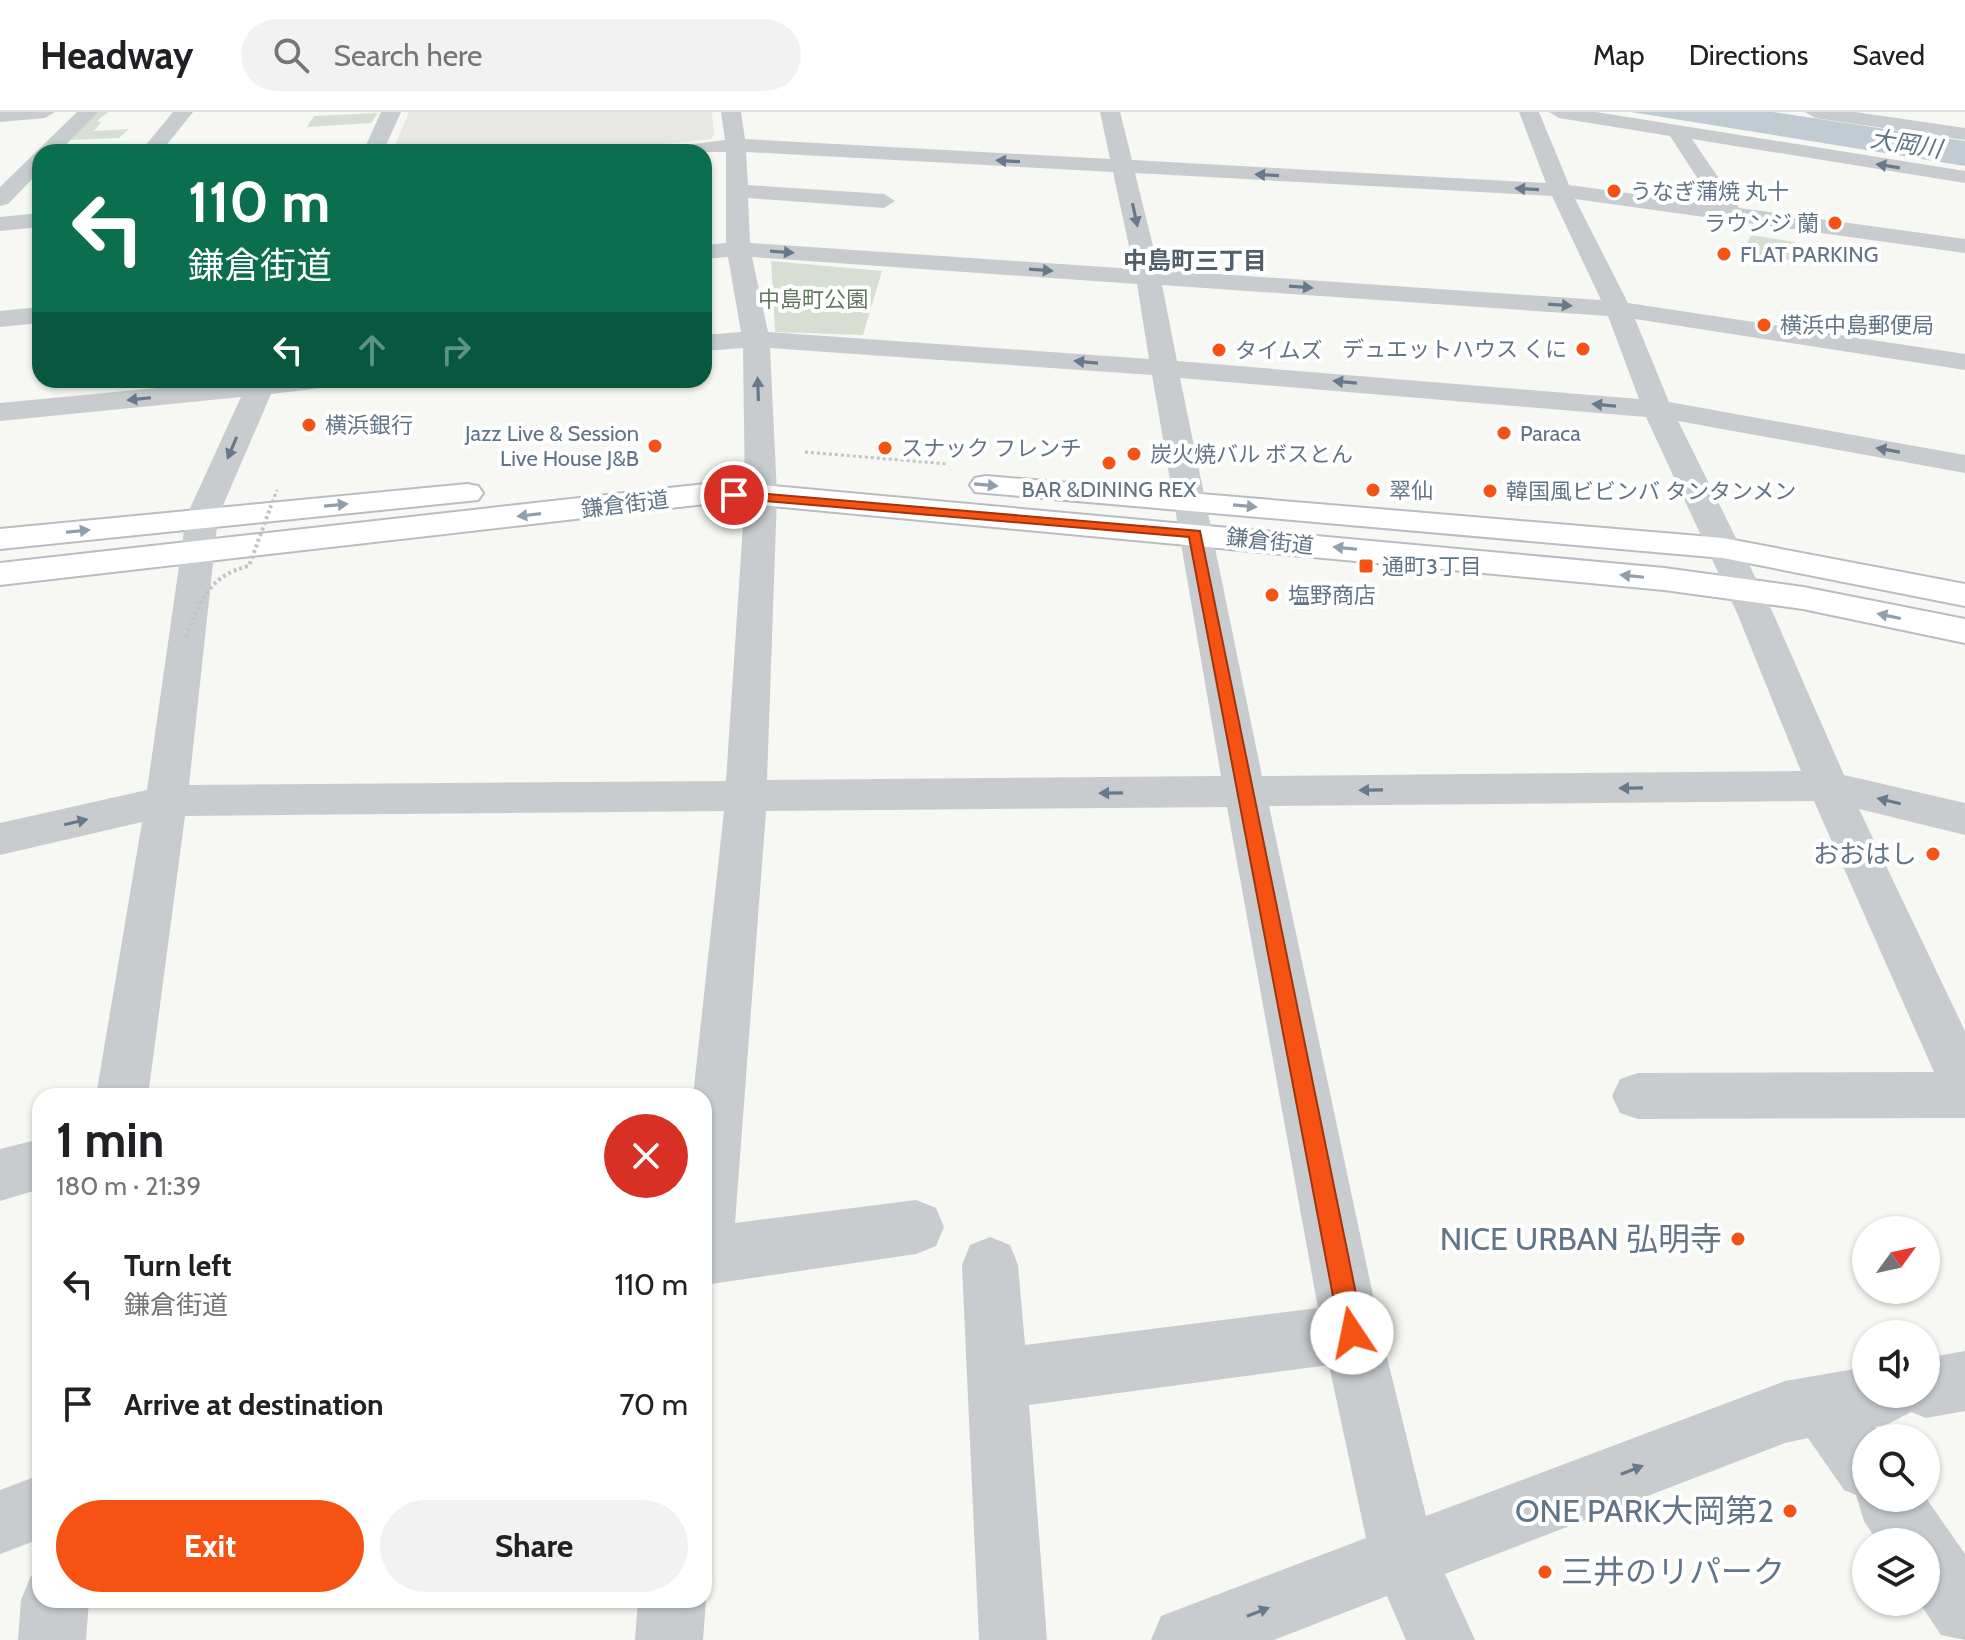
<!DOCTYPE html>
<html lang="en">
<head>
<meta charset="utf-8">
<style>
	body { margin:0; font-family:Cabin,"Noto Sans JP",sans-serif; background:#f2f2f2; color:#202124; height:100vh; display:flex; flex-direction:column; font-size:30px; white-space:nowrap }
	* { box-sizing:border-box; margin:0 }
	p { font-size:26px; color:#757577 }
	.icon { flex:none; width:44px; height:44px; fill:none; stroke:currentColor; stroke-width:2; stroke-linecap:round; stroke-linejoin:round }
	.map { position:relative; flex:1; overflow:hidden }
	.details { position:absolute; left:32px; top:976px; width:680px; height:520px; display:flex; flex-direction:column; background:#fff; border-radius:24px; box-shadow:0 2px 6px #0004 }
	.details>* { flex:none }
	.top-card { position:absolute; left:32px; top:32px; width:680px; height:244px; border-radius:24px; box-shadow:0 2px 6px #0004; background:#0b6e4f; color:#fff; overflow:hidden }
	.needle { width:52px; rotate:57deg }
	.buttons { position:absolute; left:1852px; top:1104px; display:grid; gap:16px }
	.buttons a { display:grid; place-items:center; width:88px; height:88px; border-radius:50%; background:#fff; box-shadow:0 2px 6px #0004; font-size:40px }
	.pin { position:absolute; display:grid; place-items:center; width:68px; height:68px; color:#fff; margin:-34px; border:4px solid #fff; border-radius:50%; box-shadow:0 2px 8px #0007 }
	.me { position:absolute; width:88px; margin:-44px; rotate:349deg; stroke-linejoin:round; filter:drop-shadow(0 0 6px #0008) }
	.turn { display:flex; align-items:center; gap:28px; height:168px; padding:0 24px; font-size:36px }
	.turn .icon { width:104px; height:104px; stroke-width:2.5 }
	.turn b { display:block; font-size:56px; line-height:68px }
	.lanes { display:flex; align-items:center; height:76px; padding:0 24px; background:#0003; justify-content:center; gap:40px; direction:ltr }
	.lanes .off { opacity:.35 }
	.round { display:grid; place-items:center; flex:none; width:84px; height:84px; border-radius:42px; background:#f2f2f2 }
	.summary { display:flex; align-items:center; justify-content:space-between; height:136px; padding:0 24px }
	h1 { font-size:48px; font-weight:700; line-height:60px }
	.button { display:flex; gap:16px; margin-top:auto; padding:16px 24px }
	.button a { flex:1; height:92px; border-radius:48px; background:#f65214; color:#fff; font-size:32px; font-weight:700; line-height:92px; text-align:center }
	.button a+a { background:#f2f2f2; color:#202124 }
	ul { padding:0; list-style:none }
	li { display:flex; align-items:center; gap:24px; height:120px; padding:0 24px }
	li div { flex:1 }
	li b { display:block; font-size:30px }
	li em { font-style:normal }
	header { display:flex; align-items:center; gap:48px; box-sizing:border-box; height:112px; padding:0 40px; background:#fff; border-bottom:2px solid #e0e0e0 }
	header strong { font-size:38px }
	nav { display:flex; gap:44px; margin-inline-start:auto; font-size:28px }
	.search { width:560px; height:72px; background:#f2f2f2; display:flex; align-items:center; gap:20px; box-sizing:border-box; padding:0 28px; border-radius:44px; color:#757577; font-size:30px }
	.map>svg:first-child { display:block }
</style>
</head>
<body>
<header>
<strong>Headway</strong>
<div class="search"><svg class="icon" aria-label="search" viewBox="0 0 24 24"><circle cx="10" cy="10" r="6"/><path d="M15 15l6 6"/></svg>Search here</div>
<nav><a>Map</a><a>Directions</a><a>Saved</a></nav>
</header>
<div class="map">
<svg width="1965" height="1528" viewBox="0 0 1965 1528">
	<rect width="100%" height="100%" fill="#f7f7f3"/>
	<!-- built -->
	<path fill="#e7e8e6" d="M409,0H712L714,23L711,27L587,40H392Z"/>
	<!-- green -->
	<path fill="#d7dfd3" d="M97,0H108L97,9L101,10L94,19L129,17L119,26L71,28Z
		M378,1L371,11L307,15L314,4Z
		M1751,123L1795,130L1796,149L1743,140Z
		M771,149L882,159L863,223L775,220Z"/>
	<!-- water -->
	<path fill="#c1ccd2" d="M1631,0H1773L1965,29V54Z"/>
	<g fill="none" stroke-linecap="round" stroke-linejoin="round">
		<defs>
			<path id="major" d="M986,364L1723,426L1965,472V494L1723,446L975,380L970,373L975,366Z
				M467,372L478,374L483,381L478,388L0,437V417Z
				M705,372L761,373L1664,456L1803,475L1965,507V531L1803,497L1664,478L761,393L705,392L0,473V451Z"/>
		</defs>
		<!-- major casing -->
		<use href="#major" stroke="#b9bdc1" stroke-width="4"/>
		<!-- path -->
		<path stroke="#c1c3c5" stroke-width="3" stroke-dasharray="3 3" stroke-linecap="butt" d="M805,340L947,352"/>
		<!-- minor -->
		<path fill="#c8cccf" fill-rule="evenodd" d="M0,0H55L45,6L0,10Z
			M77,0H98L59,40H40V59L8,92L0,94V75Z
			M173,0H193L161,40H140Z
			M381,0H401L383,40H363Z
			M721,0H741L745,27L1110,47L1100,0H1120L1132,48L1546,71L1519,0H1539L1569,73L1715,93L1670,24L1559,6L1549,0H1596L1965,59V71L1692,27L1739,96L1965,127V141L1575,87L1628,191L1965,242V258L1635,207L1669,290L1965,343V361L1678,309L1773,501L1844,663L1965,691V723L1859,697L1965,919V1006L1638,1007L1620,1001L1612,984L1620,967L1638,961L1934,960L1814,689L1269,694L1381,1221L1426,1404L1785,1269L1866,1255V1282H1926V1246L1965,1239V1299L1926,1306L1911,1300L1888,1312L1875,1315L1883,1326H1866V1386H1926L1965,1442V1528L1941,1523L1919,1490H1926V1430H1878L1864,1409L1856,1383L1844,1378L1808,1326L1785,1331L1445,1462L1475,1528H1406L1387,1484L1274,1528H1151L1161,1504L1366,1426L1329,1253L1029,1293L1047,1528H979L962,1153L970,1133L990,1125L1010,1133L1018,1153L1025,1233L1318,1196L1227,695L766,699L735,1111L916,1088L936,1096L944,1115L936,1134L916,1142L704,1173V984H693L724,699L185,704L148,984H96L142,710L0,743V711L147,678L186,405L241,285L0,309V291L241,268H342L338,274L271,282L218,405L189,673L726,669L745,383L743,236L704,239V223L741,220L728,145L704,147V133L726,131V40H667L677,34L725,28ZM746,40L1113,60L1134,157L750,131L748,86L884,96L895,89L884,82L748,73ZM1135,61L1552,84L1601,188L1159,158ZM752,145L1137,172L1149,247L768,220ZM1162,173L1608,204L1639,287L1177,249ZM770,236L1152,263L1221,664L767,668L777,383ZM1180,266L1646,305L1737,501L1801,659L1262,664Z
			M1805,0H1855L1965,16V28L1815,6Z
			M40,101V115L0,119V105Z
			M40,195V211L0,215V199Z
			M40,1027V1077L0,1089V1037Z
			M40,1363V1427L0,1442V1378Z
			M40,1461V1488H89L86,1528H18L21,1488L31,1464Z
			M704,1484L706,1488L703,1528H635L638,1488H704Z"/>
		<!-- major -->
		<use href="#major" fill="#fff" fill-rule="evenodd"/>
		<!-- path-bridge-far1 -->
		<path stroke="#c1c3c5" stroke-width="3" stroke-dasharray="3 3" stroke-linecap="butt" d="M270,396L277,378"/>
		<!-- path-bridge -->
		<path stroke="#c1c3c5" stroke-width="4" stroke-dasharray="3 3" stroke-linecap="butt" d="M186,525C200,490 209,463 249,454L271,394"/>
	</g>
	<!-- one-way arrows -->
	<defs><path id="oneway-solid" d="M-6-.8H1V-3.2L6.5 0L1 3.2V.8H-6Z" transform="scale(2)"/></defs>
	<g fill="#67798b">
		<use href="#oneway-solid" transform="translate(1008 49) rotate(-177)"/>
		<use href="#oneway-solid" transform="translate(1888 54) rotate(-171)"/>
		<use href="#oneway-solid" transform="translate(1267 63) rotate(-177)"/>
		<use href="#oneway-solid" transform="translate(1527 77) rotate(-177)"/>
		<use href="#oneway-solid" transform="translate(1135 103) rotate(78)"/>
		<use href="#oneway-solid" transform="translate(782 140) rotate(4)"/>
		<use href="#oneway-solid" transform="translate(1041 158) rotate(4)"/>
		<use href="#oneway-solid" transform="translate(1301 175) rotate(4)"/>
		<use href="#oneway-solid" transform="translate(1560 193) rotate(4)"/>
		<use href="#oneway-solid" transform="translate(1086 250) rotate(-175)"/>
		<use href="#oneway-solid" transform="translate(1345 270) rotate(-175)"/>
		<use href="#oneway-solid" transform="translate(758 277) rotate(-92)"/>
		<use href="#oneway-solid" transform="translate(139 287) rotate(174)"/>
		<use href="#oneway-solid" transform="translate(1604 293) rotate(-175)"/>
		<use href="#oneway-solid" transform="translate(232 336) rotate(113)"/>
		<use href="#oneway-solid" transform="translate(1888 338) rotate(-170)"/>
		<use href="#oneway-solid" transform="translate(1631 676) rotate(179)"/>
		<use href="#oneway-solid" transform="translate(1371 678) rotate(179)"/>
		<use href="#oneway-solid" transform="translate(1111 681) rotate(179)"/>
		<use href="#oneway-solid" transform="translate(1889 689) rotate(-167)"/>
		<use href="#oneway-solid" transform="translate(76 710) rotate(-13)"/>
		<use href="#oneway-solid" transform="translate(1632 1358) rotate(-21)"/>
		<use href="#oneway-solid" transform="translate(1258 1500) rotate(-21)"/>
	</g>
	<g fill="#919eab">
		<use href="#oneway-solid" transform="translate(986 373) rotate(5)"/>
		<use href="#oneway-solid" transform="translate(336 393) rotate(-5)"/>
		<use href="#oneway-solid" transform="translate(1245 394) rotate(5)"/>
		<use href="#oneway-solid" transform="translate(529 403) rotate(173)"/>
		<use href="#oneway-solid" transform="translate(78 419) rotate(-6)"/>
		<use href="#oneway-solid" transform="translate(1345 436) rotate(-174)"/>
		<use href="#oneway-solid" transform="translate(1632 464) rotate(-174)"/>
		<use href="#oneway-solid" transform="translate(1889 504) rotate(-168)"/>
	</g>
	<!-- route -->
	<path fill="#f65214" stroke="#a0350d" stroke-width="2" d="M734,379L1200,419L1364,1221L1361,1230L1352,1233L1343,1230L1340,1221L1189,425L730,386L728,383Z"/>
	<!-- markers -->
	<g fill="#f65214" stroke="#fff" stroke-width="3">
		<circle cx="1614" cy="79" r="8"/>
		<circle cx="1835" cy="111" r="8"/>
		<circle cx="1724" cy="142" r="8"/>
		<circle cx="1764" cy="213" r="8"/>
		<circle cx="1583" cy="237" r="8"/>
		<circle cx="1219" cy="238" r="8"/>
		<circle cx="309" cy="313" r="8"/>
		<circle cx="1504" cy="321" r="8"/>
		<circle cx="655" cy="334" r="8"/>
		<circle cx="885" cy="336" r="8"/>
		<circle cx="1134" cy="342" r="8"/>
		<circle cx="1109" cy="351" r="8"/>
		<circle cx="1373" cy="378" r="8"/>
		<circle cx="1490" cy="379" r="8"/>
		<rect x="1358" y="446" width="16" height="16" rx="4"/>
		<circle cx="1272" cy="483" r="8"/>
		<circle cx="1933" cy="742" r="8"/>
		<circle cx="1738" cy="1127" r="8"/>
		<circle cx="1790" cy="1399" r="8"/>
		<circle cx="1545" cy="1460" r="8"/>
	</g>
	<g text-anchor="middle" stroke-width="8" stroke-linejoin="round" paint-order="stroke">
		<!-- far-poi labels -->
		<g font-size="22" fill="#627587" stroke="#fff" text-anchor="start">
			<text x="1630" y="87">うなぎ蒲焼 丸十</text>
			<text x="1819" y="119" text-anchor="end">ラウンジ 蘭</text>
			<text x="1740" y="150">FLAT PARKING</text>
			<text x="1780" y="221">横浜中島郵便局</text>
			<text x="1567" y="245" text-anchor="end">デュエットハウス くに</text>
			<text x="1235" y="246">タイムズ</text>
			<text x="325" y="321">横浜銀行</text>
			<text x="639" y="329" text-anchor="end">Jazz Live &amp; Session<tspan x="639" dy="25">Live House J&amp;B</tspan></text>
			<text x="1520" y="329">Paraca</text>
			<text x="901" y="344">スナック フレンチ</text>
			<text x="1150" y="350">炭火焼バル ボスとん</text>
			<text x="1109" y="385" text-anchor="middle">BAR &amp;DINING REX</text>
			<text x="1389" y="386">翠仙</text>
			<text x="1506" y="387">韓国風ビビンバ タンタンメン</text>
			<text x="1382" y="462">通町3丁目</text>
			<text x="1288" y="491">塩野商店</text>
		</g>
		<!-- far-park labels -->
		<g font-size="22" fill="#62785e" stroke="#fff">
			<text x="813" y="195">中島町公園</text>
		</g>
		<!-- far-street labels -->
		<g font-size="22" fill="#627587" stroke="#fff">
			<text transform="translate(625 392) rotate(-7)" y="8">鎌倉街道</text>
			<text transform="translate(1270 429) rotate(6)" y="8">鎌倉街道</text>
		</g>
		<!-- far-water labels -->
		<g font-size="24" font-style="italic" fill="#5e7783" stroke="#fff">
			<text transform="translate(1906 32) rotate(9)" y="8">大岡川</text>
		</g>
		<!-- far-neighbourhood labels -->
		<g font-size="24" font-weight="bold" fill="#515f6b" stroke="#fff">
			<text x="1195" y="157">中島町三丁目</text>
		</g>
		<!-- poi labels -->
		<g font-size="26" fill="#627587" stroke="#fff" text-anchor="end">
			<text x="1917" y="751">おおはし</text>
		</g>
		<!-- near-poi labels -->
		<g font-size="32" fill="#627587" stroke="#fff" text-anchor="end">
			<text x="1722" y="1138">NICE URBAN 弘明寺</text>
			<text x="1774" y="1410">ONE PARK大岡第2</text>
			<text x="1561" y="1471" text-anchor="start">三井のリパーク</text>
		</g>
	</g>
</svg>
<div class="buttons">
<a><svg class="needle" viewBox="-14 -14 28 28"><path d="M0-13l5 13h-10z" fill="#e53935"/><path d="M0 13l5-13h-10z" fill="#757577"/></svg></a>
<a><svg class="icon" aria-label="sound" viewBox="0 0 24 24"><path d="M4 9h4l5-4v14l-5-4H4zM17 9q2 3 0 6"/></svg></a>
<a><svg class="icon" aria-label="search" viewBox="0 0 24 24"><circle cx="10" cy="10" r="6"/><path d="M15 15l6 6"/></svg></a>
<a><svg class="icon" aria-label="layers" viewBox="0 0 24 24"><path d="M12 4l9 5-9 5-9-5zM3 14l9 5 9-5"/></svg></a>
</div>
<div class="pin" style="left:734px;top:383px;background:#d93025"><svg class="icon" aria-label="arrive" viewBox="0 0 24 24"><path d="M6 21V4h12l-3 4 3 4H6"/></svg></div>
<svg class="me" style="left:1352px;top:1221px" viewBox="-20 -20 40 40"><circle r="19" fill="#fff"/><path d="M0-13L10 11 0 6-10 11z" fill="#f65214"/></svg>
<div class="top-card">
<div class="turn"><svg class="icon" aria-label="left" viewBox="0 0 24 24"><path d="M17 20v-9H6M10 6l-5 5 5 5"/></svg><div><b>110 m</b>鎌倉街道</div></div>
<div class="lanes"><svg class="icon" aria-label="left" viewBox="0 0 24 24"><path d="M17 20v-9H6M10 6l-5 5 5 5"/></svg><svg class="icon off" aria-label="ahead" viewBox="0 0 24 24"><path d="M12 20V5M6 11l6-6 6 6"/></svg><svg class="icon off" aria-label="right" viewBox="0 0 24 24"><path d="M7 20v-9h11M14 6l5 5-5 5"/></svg></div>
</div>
<section class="details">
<div class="summary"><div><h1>1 min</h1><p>180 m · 21:39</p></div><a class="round" style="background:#d93025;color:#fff"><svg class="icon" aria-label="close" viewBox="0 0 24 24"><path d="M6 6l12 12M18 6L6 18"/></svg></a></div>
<ul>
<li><svg class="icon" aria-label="left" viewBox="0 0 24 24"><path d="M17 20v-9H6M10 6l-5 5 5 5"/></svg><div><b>Turn left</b><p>鎌倉街道</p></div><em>110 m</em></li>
<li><svg class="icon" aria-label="arrive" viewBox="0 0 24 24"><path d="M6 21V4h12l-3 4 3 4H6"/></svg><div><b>Arrive at destination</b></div><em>70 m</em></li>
</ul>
<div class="button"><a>Exit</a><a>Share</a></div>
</section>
</div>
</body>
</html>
